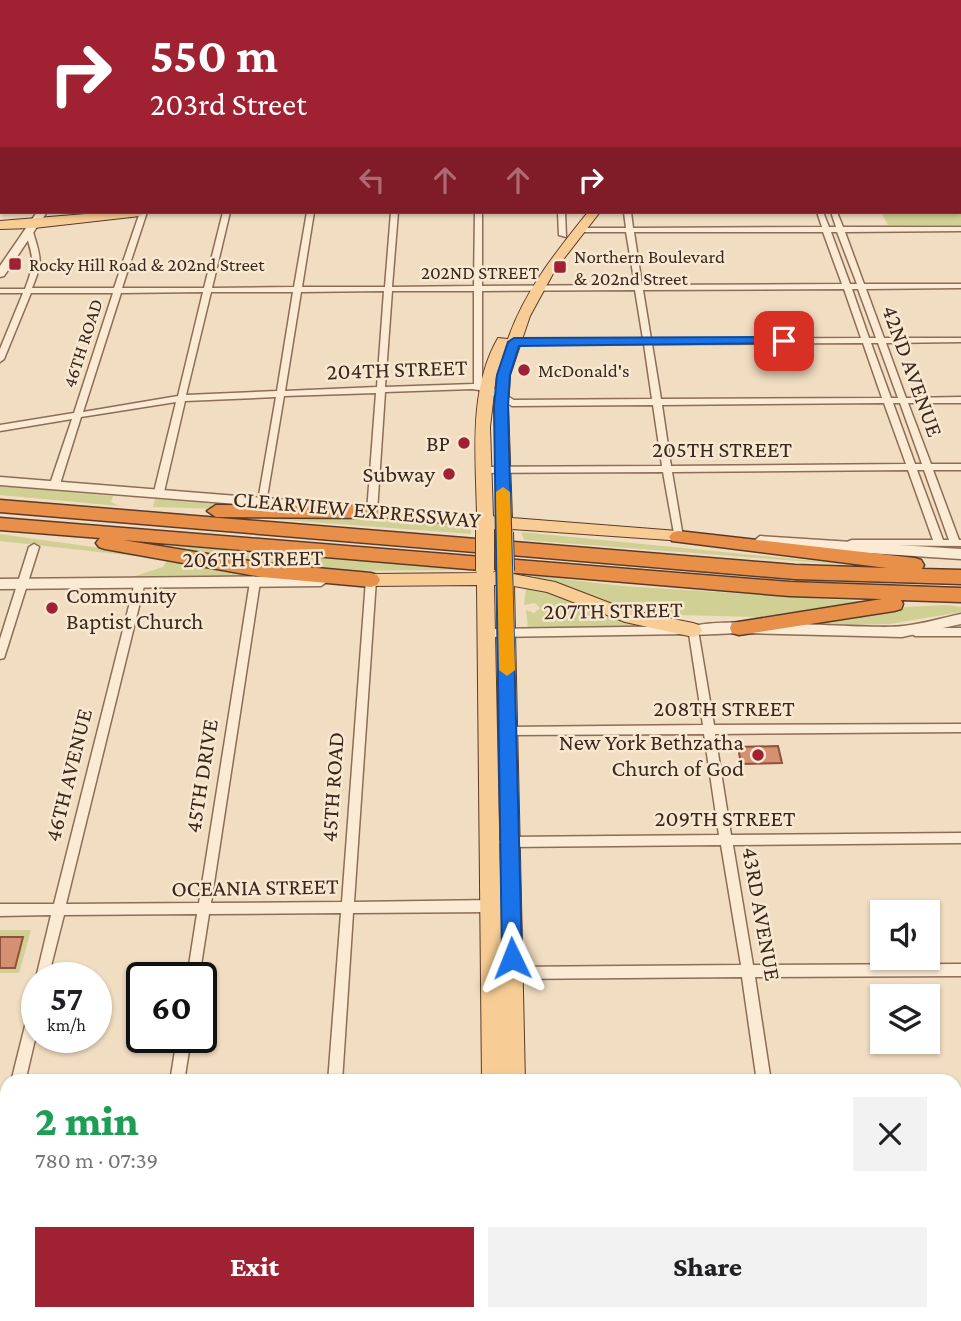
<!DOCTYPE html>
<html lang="en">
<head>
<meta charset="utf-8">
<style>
	body { margin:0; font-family:"Crimson Pro",serif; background:#f2f2f2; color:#202124; height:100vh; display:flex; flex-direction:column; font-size:26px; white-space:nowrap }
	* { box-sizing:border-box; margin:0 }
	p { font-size:23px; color:#757577 }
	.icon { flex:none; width:38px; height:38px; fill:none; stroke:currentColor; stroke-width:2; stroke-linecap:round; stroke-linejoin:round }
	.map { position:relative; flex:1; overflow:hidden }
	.panel { position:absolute; left:0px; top:1074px; width:962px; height:247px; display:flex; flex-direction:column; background:#fff; border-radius:21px 21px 0 0; box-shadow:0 2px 5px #0004 }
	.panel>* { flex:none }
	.banner { position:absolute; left:0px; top:0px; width:962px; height:214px; box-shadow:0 2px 5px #0004; background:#a02232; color:#fff; overflow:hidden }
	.tools { position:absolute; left:870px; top:900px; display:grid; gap:14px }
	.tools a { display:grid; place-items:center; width:70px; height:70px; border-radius:0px; background:#fff; box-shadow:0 2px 5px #0004; font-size:35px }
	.speed { position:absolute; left:21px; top:962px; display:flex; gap:14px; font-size:35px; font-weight:700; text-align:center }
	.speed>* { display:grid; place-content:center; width:91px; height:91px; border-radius:50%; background:#fff; box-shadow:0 2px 5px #0004; line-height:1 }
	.speed small { font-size:18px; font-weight:400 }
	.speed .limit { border:4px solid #111; border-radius:10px; background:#fff; color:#111 }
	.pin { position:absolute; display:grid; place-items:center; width:60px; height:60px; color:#fff; margin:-30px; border-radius:14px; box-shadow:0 4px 10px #0006 }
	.me { position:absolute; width:77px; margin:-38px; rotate:358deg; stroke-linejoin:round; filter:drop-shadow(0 0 5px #0008) }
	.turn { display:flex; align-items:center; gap:24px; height:147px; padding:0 35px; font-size:32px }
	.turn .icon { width:91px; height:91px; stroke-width:2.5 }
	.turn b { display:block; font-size:49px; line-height:60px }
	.lanes { display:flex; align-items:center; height:66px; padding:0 35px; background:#0003; justify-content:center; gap:35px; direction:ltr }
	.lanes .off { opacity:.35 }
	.round { display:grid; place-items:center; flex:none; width:74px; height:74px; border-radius:0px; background:#f2f2f2 }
	.headline { display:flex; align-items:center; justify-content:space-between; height:119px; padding:0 35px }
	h1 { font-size:42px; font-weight:800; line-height:52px; color:#1e9e55 }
	.button { display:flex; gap:14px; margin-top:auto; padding:14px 35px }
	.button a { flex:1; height:80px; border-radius:0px; background:#a02232; color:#fff; font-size:28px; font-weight:800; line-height:80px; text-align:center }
	.button a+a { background:#f2f2f2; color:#202124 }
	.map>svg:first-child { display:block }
</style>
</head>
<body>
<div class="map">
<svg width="961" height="1321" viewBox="0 0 961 1321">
	<rect width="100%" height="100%" fill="#f1ddc1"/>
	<!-- green -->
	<path fill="#d0d094" d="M961,202V225H888L881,212H961Z
		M0,486L113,496L111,502L119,506L0,495Z
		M155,499L261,508V510L153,507Z
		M243,517H302L470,525L471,534Z
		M521,532L876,567L524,540Z
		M0,534L136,553L135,556L0,541Z
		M124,543L452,566L470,568V570L315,571Z
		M169,558L264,575L242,578L132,577L163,567Z
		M530,575L622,586L872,602L815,613L755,617L645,614Z
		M526,588L546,591L639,627L528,628L526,610L534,613L540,608L535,603L524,605Z
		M946,605L961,607V612L889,624L810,626L807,622L886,608Z
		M0,930H31L19,973H0V968H15L23,938L0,937Z"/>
	<!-- building -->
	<path fill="#d39073" stroke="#8e513b" stroke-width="2" d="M778,746L782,763L741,764L738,747Z
		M0,937H23L15,968H0Z"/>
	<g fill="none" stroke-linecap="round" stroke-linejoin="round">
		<defs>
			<path id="minor" d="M314,0H320L319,2H313Z
				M389,0H406L411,2H392Z
				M512,0H518L517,2H511Z
				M656,0H673L678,2H659Z
				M870,0H876V2H870Z
				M936,0H959L961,1V3V2H939Z
				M0,2H2V6H0Z
				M0,32H2V36H0Z
				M0,63H2V67H0Z
				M0,97H2V101H0Z
				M0,133H2V137H0Z
				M140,212H147L122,288H204L223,212H230L212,288L294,287L307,212H314L302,287H385L391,212H398L392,287L474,286L475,212H482V286L635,285L626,232H579L575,230L579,228H626L624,212H631L633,228L822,227L817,212H823L829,227H836L831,212H837L843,227H961V231L845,232L864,284H961V288L866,289L884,338H961V342L886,343L906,398L961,397V403H908L931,464H961V470H933L959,540H961V546L849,545L847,543L849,541L852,540H933L908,470L672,472L683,537L678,540L675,539L663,472L484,473L479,470L484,467L662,466L653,405L512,406L486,391L472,389L385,392L377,512L372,515L367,512L376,393L284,396L266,503L263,504L258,501L276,397L185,401L164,492L159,495L154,492L176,402L81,417L60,484L55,487L52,486L50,484L72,419L0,431V425L74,413L113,293H31L4,359L0,362V349L23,293H0V289H25C35,263 34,258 25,232L29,230L33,232C41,258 43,262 32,288H114ZM634,232H823L842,284L642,285ZM831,232H837L857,284H850ZM844,289L861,338L651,339L643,290ZM852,289H858L876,338H869ZM635,290L643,339L509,340L505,342L509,344H644L652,399L514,400L491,387L482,385V291ZM384,291L377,387L285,391L301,292ZM392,291H474V384L385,387ZM203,292L178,396L83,412L121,293ZM211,292H293L277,391L186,395ZM863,343L882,398L661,399L652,344ZM871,343H878L898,398H891ZM884,403L906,464L671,466L662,405ZM893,403H900L922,464H915ZM917,470H924L949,540H943Z
				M558,212H565L566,237L559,235Z
				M34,544L39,547L5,655L4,658L0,659V639L29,547Z
				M371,576L376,580L354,902L494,900L498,902L500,906L498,910L494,912L353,913L342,1082H328L341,913L209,914L199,978H187L197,914L64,915L48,978H37V981L36,978L51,915L0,916V904H54L135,582L140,578L145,582L66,904L199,903L250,582L255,578L260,582L211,903L342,902L366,580Z
				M693,626L698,630L714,725L961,724V732L715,734L731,835L961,833V843L733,845L753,965L961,964V976L755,977L771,1082H757L742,977L509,979L504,977L503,973L504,969L509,967L741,965L721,845L505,847L501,846L499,842L501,838L505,837L719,835L704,734L505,735L501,734L499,731L501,728L505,727L703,725L689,634L486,637L481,633L486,629Z
				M915,628H961V636H915L910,632Z
				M37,996V1031L25,1082H11L32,998Z
				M177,1038H191L184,1082H170Z
				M7,1123V1160L5,1165L0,1167V1130L2,1125Z
				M133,1314H149L148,1321H132Z
				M311,1314H327L326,1321H310Z
				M791,1314H807L808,1321H792Z"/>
			<path id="tertiary" d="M191,0H199L190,2Z
				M37,212H47L4,276L0,277V266Z
				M0,477L325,503L331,507L325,511L0,485Z
				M760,536L961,549V559L760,546L754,541Z
				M321,576L328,581L321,586L0,589V579Z
				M961,614V624L902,637L739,633L693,635L686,630C699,613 871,631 903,626C923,624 942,618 961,614Z"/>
			<path id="primary" d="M712,0H722L711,2Z
				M110,212H146L140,216L34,228L0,229V221Z
				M588,212H600L555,270L530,316L510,375L508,406L512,518L678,531L686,537L684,541L512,529L510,536H498L496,528L485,536L479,534L477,526L366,516L364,512L366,508L372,507L477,515C476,457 468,390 498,338L508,339C525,290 556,252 588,212ZM496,376V517L493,516L490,427Z
				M485,564L491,566L493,573L505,565L511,567L513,574L555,582L628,610L693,623L699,625L702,630L699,635L693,637L625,622L547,592L514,586L525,1082H482L477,585L371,586L363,580L371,574L477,573L479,566ZM494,585H497L501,924Z
				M483,1314H530V1321H483Z"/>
			<path id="motorway" d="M0,500L795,565L887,568L672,541L669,537L672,533L678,531L915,558L921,560L924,565L922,569L961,570V584L795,579L0,512Z
				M216,505L372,506L381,512L372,518L216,517L207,511Z
				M0,518L790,582L961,588V602L901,600L903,604L901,609L894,611L739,635L732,633L730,628L732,623L882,599L790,596L123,540L262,563L371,573L377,575L380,580L377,585L371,587L262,577L105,549L99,547L96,543L100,538L0,530Z"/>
		</defs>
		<!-- minor casing -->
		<use href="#minor" stroke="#8c6d57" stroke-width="3"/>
		<!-- tertiary casing -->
		<use href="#tertiary" stroke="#8c6d57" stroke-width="3"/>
		<!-- primary casing -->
		<use href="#primary" stroke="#5a3b2b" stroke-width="2"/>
		<!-- motorway casing -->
		<use href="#motorway" stroke="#5a3b2b" stroke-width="3"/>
		<!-- minor -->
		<use href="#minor" fill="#fbebd5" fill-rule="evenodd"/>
		<!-- tertiary -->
		<use href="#tertiary" fill="#fbebd5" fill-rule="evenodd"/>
		<!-- primary -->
		<use href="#primary" fill="#f8cd95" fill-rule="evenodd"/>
		<!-- motorway -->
		<use href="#motorway" fill="#e8904a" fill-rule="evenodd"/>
		<defs>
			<path id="primary-bridge" d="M485,530V570
				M504,532L505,571"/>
		</defs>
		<!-- primary-bridge casing -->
		<use href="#primary-bridge" stroke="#5a3b2b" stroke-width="20" stroke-linecap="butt"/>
		<!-- primary-bridge -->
		<use href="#primary-bridge" stroke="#f8cd95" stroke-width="18"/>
	</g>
	<!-- route -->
	<path fill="#1a73e8" stroke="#114b97" stroke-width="2" d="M784,337L791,341L789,343L519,346L510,375L508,406L522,958L519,965L512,967L505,965L502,958L494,406L497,375L508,342L514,338Z"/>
	<!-- slow -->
	<path fill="#f59e0b" d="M503,487L510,492L515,670L507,676L499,670L496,492Z"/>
	<!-- markers -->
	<g fill="#a02232" stroke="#f8e8d1" stroke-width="2.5">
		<rect x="8" y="257" width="14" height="14" rx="3.5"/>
		<rect x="553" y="260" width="14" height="14" rx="3.5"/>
		<circle cx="524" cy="370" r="7"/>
		<circle cx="464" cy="443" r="7"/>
		<circle cx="449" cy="474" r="7"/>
		<circle cx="52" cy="608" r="7"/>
		<circle cx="758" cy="755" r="7"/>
	</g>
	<g text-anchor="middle" stroke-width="5" stroke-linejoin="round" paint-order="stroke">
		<!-- far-poi labels -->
		<g font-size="19" fill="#3b271c" stroke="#f8e8d1" text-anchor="start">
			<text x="574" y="263">Northern Boulevard<tspan x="574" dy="22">&amp; 202nd Street</tspan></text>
			<text x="29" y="271">Rocky Hill Road &amp; 202nd Street</text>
			<text x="538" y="377">McDonald's</text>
		</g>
		<!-- far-street labels -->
		<g font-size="19" fill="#3b271c" stroke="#f8e8d1">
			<text x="480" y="279">202ND STREET</text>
			<text transform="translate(82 343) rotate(-72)" y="7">46TH ROAD</text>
		</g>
		<!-- street labels -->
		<g font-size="23" fill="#3b271c" stroke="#f8e8d1">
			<text transform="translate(397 369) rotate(-2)" y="8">204TH STREET</text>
			<text transform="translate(913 371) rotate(70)" y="8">42ND AVENUE</text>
			<text x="722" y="457">205TH STREET</text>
			<text transform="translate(357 509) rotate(5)" y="8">CLEARVIEW EXPRESSWAY</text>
			<text transform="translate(253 558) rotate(-1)" y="8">206TH STREET</text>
			<text transform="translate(613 610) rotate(-1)" y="8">207TH STREET</text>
			<text x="724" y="716">208TH STREET</text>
			<text transform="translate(68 775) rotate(-76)" y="8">46TH AVENUE</text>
			<text transform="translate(201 776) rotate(-81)" y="8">45TH DRIVE</text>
			<text transform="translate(332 787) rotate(-86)" y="8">45TH ROAD</text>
			<text x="725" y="826">209TH STREET</text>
			<text transform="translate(255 887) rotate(-1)" y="8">OCEANIA STREET</text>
			<text transform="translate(762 914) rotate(80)" y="8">43RD AVENUE</text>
		</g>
		<!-- poi labels -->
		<g font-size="23" fill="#3b271c" stroke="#f8e8d1" text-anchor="end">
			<text x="450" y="451">BP</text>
			<text x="435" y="482">Subway</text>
			<text x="66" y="603" text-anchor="start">Community<tspan x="66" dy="26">Baptist Church</tspan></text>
			<text x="744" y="750">New York Bethzatha<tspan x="744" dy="26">Church of God</tspan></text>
		</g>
	</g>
</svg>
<div class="tools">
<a><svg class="icon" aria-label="sound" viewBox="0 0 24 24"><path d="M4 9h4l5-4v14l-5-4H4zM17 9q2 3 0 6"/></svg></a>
<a><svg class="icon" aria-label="layers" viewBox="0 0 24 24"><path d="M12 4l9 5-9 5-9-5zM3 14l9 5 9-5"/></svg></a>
</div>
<div class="speed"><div>57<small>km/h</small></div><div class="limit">60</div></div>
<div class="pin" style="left:784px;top:341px;background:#d93025"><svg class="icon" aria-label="arrive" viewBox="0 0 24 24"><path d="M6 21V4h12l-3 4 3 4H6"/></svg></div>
<svg class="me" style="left:512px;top:958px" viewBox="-20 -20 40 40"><path d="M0-17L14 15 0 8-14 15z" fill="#1a73e8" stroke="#fff" stroke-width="4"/></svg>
<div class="banner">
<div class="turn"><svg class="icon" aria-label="right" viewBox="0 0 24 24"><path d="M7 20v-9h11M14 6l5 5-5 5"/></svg><div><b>550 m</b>203rd Street</div></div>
<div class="lanes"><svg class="icon off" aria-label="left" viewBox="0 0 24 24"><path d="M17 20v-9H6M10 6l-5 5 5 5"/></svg><svg class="icon off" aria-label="ahead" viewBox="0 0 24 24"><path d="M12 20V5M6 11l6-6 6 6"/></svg><svg class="icon off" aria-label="ahead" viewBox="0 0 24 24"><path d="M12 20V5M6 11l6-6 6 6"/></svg><svg class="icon" aria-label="right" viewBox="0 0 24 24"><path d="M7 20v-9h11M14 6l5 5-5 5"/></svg></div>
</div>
<section class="panel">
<div class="headline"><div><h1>2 min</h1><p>780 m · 07:39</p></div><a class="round"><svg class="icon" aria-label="close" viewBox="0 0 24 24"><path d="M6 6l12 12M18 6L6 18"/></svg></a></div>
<div class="button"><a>Exit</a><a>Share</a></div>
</section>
</div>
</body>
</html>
